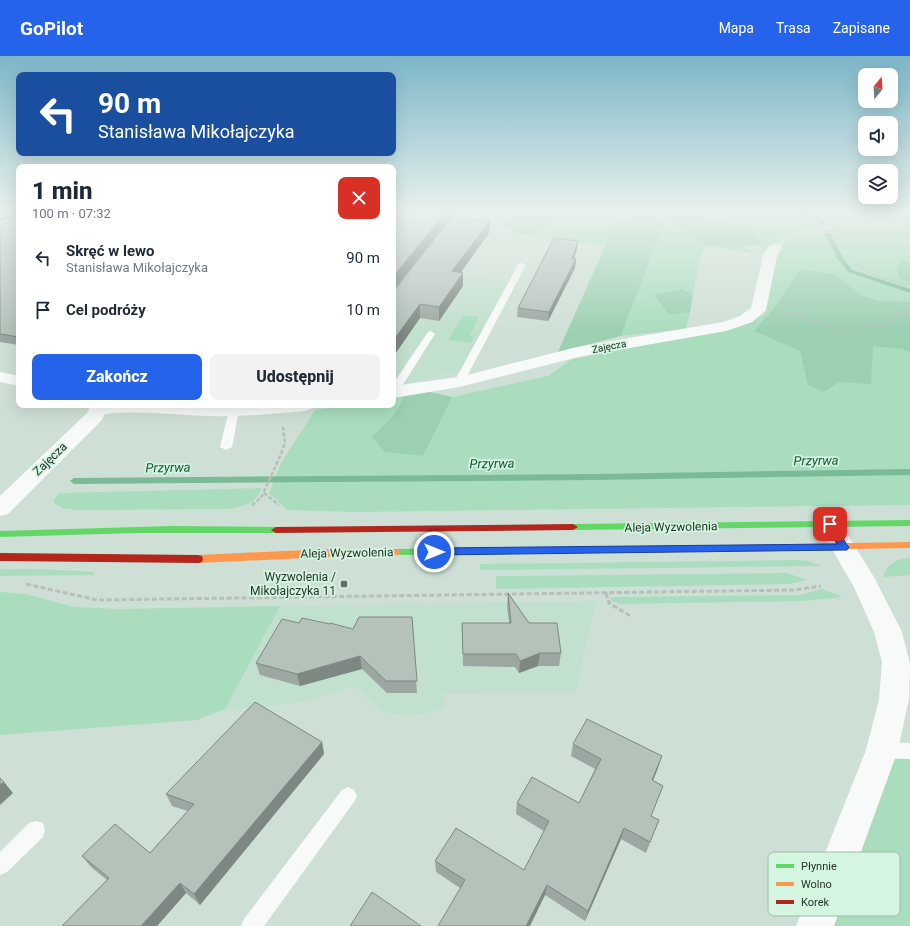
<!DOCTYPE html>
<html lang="pl">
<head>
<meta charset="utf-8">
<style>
	body { margin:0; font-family:Roboto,sans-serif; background:#f2f2f3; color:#1f2937; height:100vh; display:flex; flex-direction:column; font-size:15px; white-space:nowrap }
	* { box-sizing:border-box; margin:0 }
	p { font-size:13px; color:#747a83 }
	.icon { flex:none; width:22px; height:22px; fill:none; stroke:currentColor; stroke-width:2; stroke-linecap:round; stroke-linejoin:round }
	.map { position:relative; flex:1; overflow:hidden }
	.sheet { position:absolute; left:16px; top:108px; width:380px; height:244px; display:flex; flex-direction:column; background:#fff; border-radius:8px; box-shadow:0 4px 16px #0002 }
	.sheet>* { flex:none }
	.hud { position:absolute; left:16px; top:16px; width:380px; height:84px; border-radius:8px; box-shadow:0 4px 16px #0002; background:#1a4fa0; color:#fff; overflow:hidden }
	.needle { width:26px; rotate:18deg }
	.fabs { position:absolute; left:858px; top:12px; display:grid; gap:8px }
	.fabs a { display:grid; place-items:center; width:40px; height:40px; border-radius:8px; background:#fff; box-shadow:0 4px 16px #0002; font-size:20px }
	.pin { position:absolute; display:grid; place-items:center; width:34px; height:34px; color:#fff; margin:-17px; border-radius:8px; box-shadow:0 2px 6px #0006 }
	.me { position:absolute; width:44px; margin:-22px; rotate:90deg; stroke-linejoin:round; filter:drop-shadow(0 0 3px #0008) }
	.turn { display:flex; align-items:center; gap:14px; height:84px; padding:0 16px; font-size:18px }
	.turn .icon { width:52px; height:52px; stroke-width:2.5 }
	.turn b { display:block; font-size:28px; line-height:34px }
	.round { display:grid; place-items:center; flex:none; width:42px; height:42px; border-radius:8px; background:#f2f2f3 }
	.overview { display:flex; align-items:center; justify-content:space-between; height:68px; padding:0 16px }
	h1 { font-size:24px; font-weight:800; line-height:30px }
	.button { display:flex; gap:8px; margin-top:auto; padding:8px 16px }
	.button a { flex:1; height:46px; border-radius:8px; background:#2563eb; color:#fff; font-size:16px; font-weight:800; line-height:46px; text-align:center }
	.button a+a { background:#f2f2f3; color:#1f2937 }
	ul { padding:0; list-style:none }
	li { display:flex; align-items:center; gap:12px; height:52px; padding:0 16px }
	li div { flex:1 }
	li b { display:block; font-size:15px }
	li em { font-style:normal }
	header { display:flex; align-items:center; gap:24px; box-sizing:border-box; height:56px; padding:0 20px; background:#2563eb; color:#fff }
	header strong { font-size:19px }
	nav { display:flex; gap:22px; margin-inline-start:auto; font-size:14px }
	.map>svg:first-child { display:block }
</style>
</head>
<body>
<header>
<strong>GoPilot</strong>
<nav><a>Mapa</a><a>Trasa</a><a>Zapisane</a></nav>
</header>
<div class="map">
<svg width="910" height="870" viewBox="0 0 910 870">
	<rect width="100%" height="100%" fill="#cee0d5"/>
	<!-- built -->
	<path fill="#c2e0ce" d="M411,215L519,226L469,313L393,331V234Z
		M596,545L576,636L443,638L445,653L411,660L382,656L355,630L301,646L254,652L225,653L280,550Z"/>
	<!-- green -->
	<path fill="#a9ddbe" d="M560,156H634L615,168L605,190L518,178L538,176Z
		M649,156H686L752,195L760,198L761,189L753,175L695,156H782L818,164L822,172L785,180L760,198L707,190L700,201L693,239L682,233L670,259L690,256L686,273L621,280L664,166Z
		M795,156C836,156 870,157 910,167V449L353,456L287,454L269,437L281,407L315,354L348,349H393V342L430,336L452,341L548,320L572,303L739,271L765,258C768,242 772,199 783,188C795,177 820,176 837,176L826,164Z
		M463,259L479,261L470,279L474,281L471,287L448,284Z
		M262,432C254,449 246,449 229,453L75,454L62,452L53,446L59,437Z
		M910,502V519L883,521C887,507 897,503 910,502Z
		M799,504L808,505L821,510L482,514L480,513V508Z
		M0,513H38L95,516L93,519L0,520Z
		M787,517L807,524L788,528L496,533V520Z
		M822,533L843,541L803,545L618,548L617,546H612L611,541L800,539Z
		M0,536L26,538L74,551L118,553L280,550L225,653L197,664L0,679Z
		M882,694L910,701V870H815Z"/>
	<!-- forest -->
	<path fill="#9bd0b1" d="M512,156H560L538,176L518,178L502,169Z
		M634,156H651L650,157L664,166L621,280L558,296L615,168Z
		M678,156H696L753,175L761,189L707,190L672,166Z
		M844,156H910V167L886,161Z
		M900,204L910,206V227L901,224L897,214Z
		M800,213L837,219L860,239L879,245L910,246V296L902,293L873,290L871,328L839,326L824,336L808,329L800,295L754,275L774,252Z
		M682,233L693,239L690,256L670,259L654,239Z
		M430,336L452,341L423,400L385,396L372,381L393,360L405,340Z"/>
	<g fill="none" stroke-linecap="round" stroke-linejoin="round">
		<!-- stream -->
		<path fill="#7bba97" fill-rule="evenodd" d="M789,156C801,156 818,159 827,168L822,169L817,164Z
			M826,177H830L843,202L852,214L910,233V237L848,216L837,202L825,178Z
			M910,413V419L594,424L74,428L70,425L74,422L594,418Z"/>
		<!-- path-far3 -->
		<path stroke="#b7bfba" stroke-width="1.5" stroke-dasharray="2.5 1" stroke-linecap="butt" d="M803,156L836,167
			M846,156L847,157L836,167L853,204C867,220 890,224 910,229
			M793,180L818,175L910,177"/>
		<!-- path-far2 -->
		<path stroke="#b7bfba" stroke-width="2" stroke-dasharray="3 1.5" stroke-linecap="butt" d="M779,259L799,260L843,275L857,277L869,268H886L893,265L901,257L910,256"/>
		<!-- path-far1 -->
		<path stroke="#b7bfba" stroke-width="2.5" stroke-dasharray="4 2" stroke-linecap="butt" d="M264,437L279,449
			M252,449L261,442L281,398L285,387L283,371"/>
		<!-- path -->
		<path stroke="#b7bfba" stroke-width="3" stroke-dasharray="5 2.5" stroke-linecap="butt" d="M26,528L97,544L794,534L821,530
			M606,537L609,547L632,561"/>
		<!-- lane -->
		<path fill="#f8faf9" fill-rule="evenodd" d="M462,156H468L450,173H446V171Z
			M519,207H522L526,209L464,326L459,329L456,328L454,326Z
			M431,275L435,278L397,338L393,339V328L428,276Z
			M234,351L239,354L232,391L226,394L220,391L229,354Z
			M882,686L910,687V703L882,702L876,700L873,694L876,688Z
			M348,731L354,734L357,740L354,746L264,870H241L244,863L342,734Z
			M36,765L43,767L45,774L43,781L7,816L0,819V796L29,767Z"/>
		<!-- street -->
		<path fill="#f8faf9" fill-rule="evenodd" d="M775,188L780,189L782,192L777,200L766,254L752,266L726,275L578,301L459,331L393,342V330L459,321L577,291L723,266L740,260L751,252L763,200L770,189Z
			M0,316L19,320V330L0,326Z
			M88,349H313L311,353L304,355C273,358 241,361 209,360C175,359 140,354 105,358L101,365L8,458L0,460V440L87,357L89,353Z
			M830,461L838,463L875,523L902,576L910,608L909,643L898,694L834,870H796L866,694L879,643L882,606L874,576L854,531L818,469L822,463Z"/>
		<!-- fast -->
		<path fill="#63d668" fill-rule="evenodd" d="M910,464V470L573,474L568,471L573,468Z
			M172,470L276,471L281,474L276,477H138L0,481V475Z
			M730,489L733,490L735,492L733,494L730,495L396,499L393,498L391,496L393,494L396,493Z"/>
		<!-- slow -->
		<path fill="#ff974d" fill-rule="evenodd" d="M910,486V492L730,495L727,494L725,492L727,490L730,489Z
			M327,493H396L399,494L401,496L399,498L396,499L327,501L198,507L194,506L193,503L194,500L198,499Z"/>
		<!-- jam -->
		<path fill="#b3261e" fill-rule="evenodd" d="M573,468L578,471L573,474L276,477L271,474L276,471Z
			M0,497L198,499L202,500L203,503L202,506L198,507L0,505Z"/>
	</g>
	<!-- wall -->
	<path fill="#9ba7a0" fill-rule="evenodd" d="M0,156H19V289L0,286V170L17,163V160L0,166Z
		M453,161L490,165L489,177L461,216L463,217V230L439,265L420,262L393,301V164ZM447,167L396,232H395L441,174Z
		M577,193L574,203H576L575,212L548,265L517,261L518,252Z
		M508,537L529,567L561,597L559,610H538L519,617L515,611L463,610L462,568L509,567L507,550Z
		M412,561L417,637H387L362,613L300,630L260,619L256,607L299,567L330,568L353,573Z
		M322,686L324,698L200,849L186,837L157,870H62L107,824L91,811L82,800L150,797L188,755L172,750L166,738Z
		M573,688L658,712L653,725L663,730L651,760L659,764L646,797L621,783L585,865L545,839L460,832L436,816L435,805L524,814L544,775L516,758L517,747H579L595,713L571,700Z"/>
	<!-- shaded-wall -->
	<path fill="#7e8882" d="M6,156H18L19,159L0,166V158Z
		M447,156H458L441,174L393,235V221L441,162Z
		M490,165L489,177L452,229V215Z
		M578,185L577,193L571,211L572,203Z
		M576,203L575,212L548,265L549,256Z
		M463,217V230L439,265V251Z
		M420,248V262L393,301V285Z
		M540,597L538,610L519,617L520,605Z
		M360,600L362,613L300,630L297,618Z
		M322,686L324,698L200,849L194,838Z
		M662,700L658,712L648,736L652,724Z
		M4,726L13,737L0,749V729Z
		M624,772L621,783L585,865L588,855Z
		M180,827L186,837L157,870H141Z
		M547,829L545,839L530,870H526Z"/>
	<!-- building -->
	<path fill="#b4c2ba" stroke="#7e8882" d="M0,156H6L0,158Z
		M17,156H19V281L0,278V170L17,163Z
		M404,156H447L441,162L393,221V164H395Z
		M452,161L490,165L452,215L463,217L439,251L420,248L393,285V232H396Z
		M554,182L578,185L572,203H576L549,256L518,252Z
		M508,537L529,567H557L561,597H540L520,605L516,598H463L462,567H511Z
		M359,561H412L417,625H386L360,600L297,618L256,607L282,563L299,567L302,562L330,568V567L353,573Z
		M255,646L322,686L194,838L180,827L141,870H62L109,822L82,800L115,768L150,797L194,748L166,738Z
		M587,663L662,700L652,724L663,730L651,760L659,764L650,786L624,772L588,855L547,829L526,870H438L465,824L435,805L456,772L524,814L549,765L517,747L532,721L579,747L601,703L573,688Z
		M0,722L4,726L0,729Z
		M372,836L421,870H350Z"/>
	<!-- sky -->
	<linearGradient id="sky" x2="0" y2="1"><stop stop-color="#7cb6c8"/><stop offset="0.56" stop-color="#e9f1ec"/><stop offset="1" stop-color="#e9f1ec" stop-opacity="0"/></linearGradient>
	<rect width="910" height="278" fill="url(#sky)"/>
	<!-- route -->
	<path fill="#2563eb" stroke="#184099" d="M830,465L833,466L847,489L849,491L847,494L434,499L429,496L434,492L837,488L825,468Z"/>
	<!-- markers -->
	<rect fill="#617067" stroke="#d4f5e0" stroke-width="1.5" x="340" y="524" width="8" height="8" rx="2"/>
	<g text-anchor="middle" stroke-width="3.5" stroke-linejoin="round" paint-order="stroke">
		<!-- far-street labels -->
		<g font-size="10" fill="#27342c" stroke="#d4f5e0">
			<text transform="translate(609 290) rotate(-11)" y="4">Zajęcza</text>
		</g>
		<!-- street labels -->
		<g font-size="12" fill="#27342c" stroke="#d4f5e0">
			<text transform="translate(50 403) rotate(-44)" y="4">Zajęcza</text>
			<text transform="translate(671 471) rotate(-1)" y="4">Aleja Wyzwolenia</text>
			<text transform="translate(347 497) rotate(-1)" y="4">Aleja Wyzwolenia</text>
		</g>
		<!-- poi labels -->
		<g font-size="12" fill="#27342c" stroke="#d4f5e0" text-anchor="end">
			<text x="336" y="525">Wyzwolenia /<tspan x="336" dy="14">Mikołajczyka 11</tspan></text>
		</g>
		<!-- water labels -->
		<g font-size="13" font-style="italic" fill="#175637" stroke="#d4f5e0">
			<text transform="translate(816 404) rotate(-1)" y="5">Przyrwa</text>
			<text transform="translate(492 407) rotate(-1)" y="5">Przyrwa</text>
			<text transform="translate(168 411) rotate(-1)" y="5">Przyrwa</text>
		</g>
	</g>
	<!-- legend -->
	<rect x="768" y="796" width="132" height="64" rx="6" fill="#d4f5e0" stroke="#a0bbaa" stroke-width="1"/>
	<rect x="776" y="808" width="18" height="4" fill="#63d668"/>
	<rect x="776" y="826" width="18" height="4" fill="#ff974d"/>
	<rect x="776" y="844" width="18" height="4" fill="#b3261e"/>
	<g font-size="11" fill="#27342c">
		<text x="801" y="814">Płynnie</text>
		<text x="801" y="832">Wolno</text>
		<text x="801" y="850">Korek</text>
	</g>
</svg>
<div class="fabs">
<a><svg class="needle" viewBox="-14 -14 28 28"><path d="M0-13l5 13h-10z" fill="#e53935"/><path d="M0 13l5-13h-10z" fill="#747a83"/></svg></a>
<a><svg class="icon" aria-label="sound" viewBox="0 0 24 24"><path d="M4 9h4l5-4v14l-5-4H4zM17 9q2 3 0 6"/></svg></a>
<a><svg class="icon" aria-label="layers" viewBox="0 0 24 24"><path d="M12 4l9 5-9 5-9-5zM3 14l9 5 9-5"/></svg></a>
</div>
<div class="pin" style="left:830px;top:468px;background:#d93025"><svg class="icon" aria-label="arrive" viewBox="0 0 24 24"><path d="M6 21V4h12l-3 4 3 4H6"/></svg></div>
<svg class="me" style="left:434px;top:496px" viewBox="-20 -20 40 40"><circle r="17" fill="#2563eb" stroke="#fff" stroke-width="3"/><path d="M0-11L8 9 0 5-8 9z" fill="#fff"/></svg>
<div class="hud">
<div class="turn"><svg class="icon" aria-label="left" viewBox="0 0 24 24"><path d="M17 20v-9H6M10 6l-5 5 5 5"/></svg><div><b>90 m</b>Stanisława Mikołajczyka</div></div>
</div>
<section class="sheet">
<div class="overview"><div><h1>1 min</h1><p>100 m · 07:32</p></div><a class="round" style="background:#d93025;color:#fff"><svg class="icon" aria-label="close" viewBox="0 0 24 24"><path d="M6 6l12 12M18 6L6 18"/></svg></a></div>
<ul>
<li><svg class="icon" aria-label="left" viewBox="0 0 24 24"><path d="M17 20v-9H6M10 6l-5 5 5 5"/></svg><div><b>Skręć w lewo</b><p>Stanisława Mikołajczyka</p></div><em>90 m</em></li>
<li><svg class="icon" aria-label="arrive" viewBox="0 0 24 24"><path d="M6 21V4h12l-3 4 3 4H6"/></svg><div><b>Cel podróży</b></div><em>10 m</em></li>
</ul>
<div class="button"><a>Zakończ</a><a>Udostępnij</a></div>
</section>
</div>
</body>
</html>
